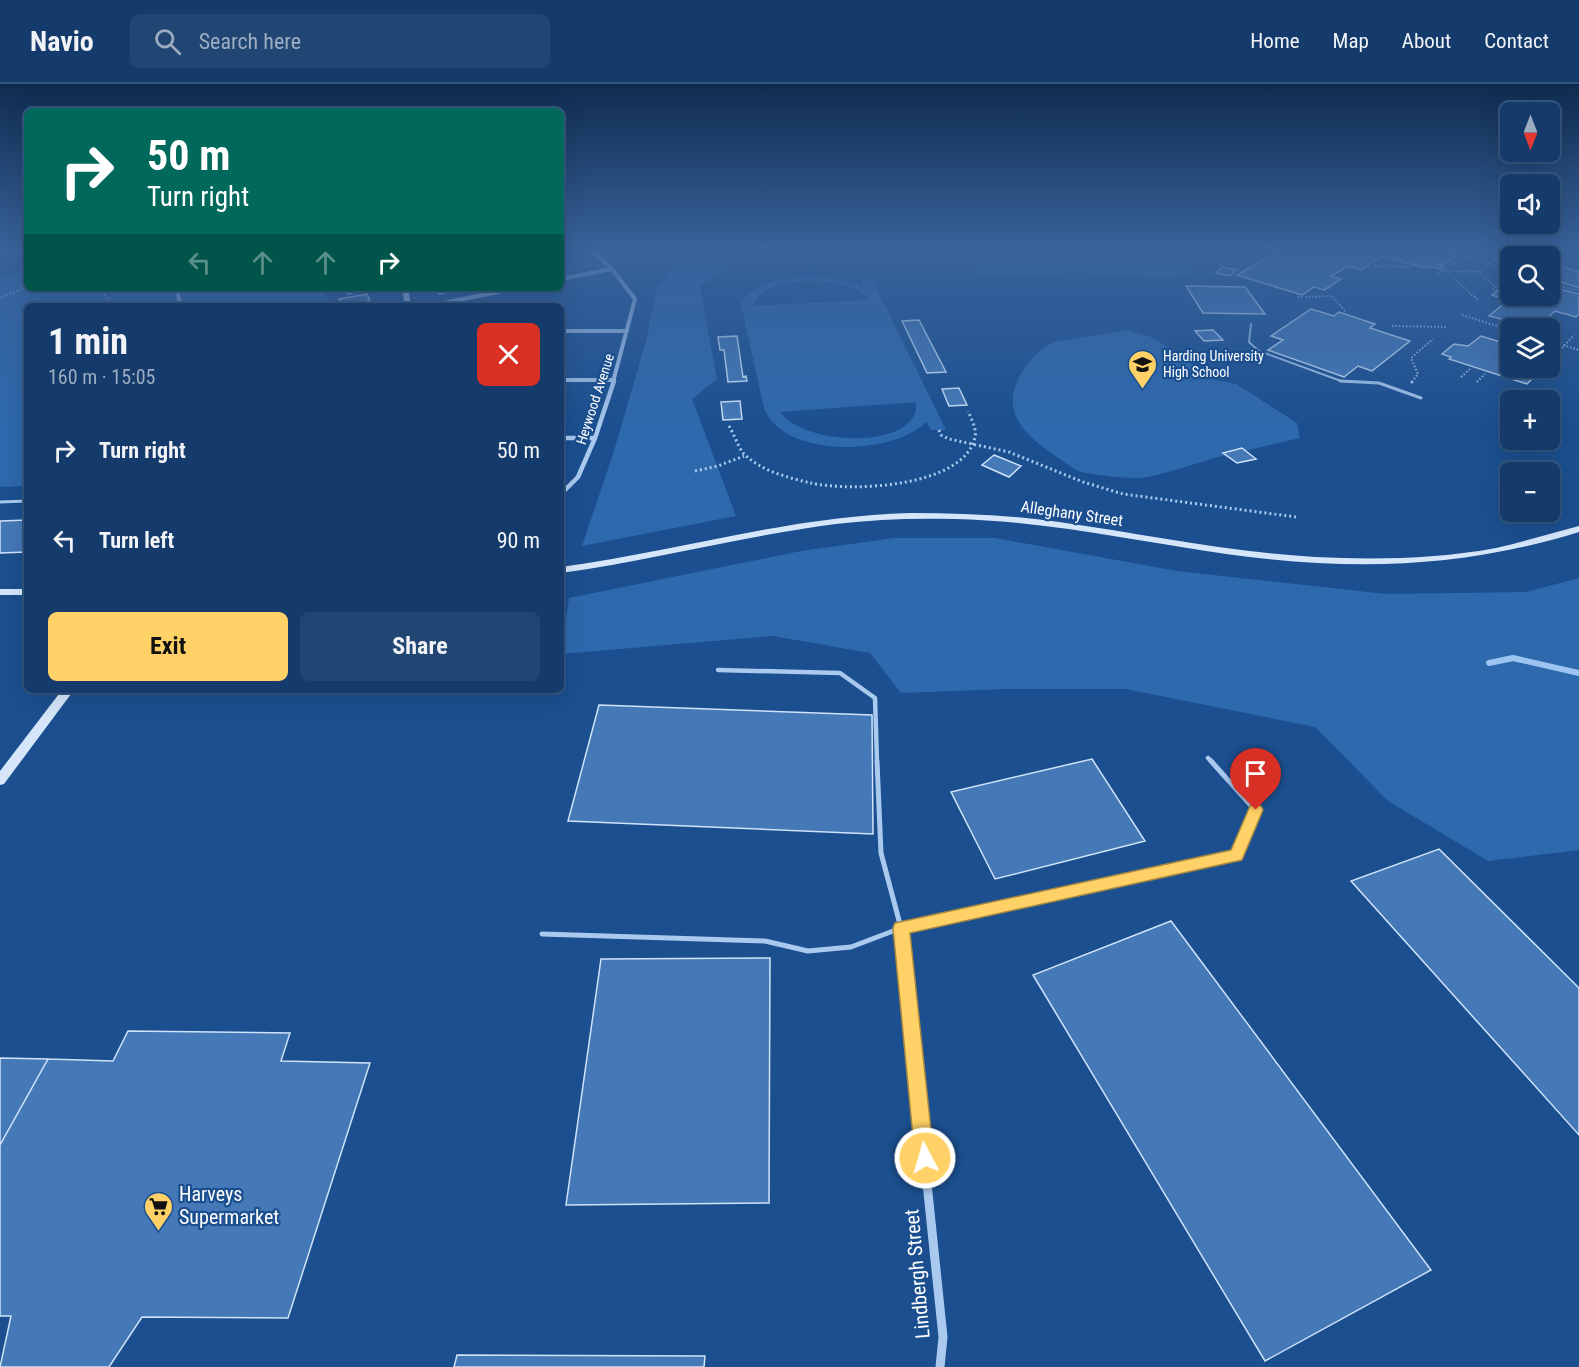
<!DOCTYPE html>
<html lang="en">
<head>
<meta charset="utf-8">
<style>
	body { margin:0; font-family:"Roboto Condensed",sans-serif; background:#214673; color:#f1f3f6; height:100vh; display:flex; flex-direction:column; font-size:22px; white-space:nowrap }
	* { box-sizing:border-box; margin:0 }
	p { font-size:20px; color:#9dadc1 }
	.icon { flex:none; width:33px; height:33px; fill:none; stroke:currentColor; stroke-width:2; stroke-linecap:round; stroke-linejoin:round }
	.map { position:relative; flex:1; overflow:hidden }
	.drawer { position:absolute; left:24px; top:219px; width:540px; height:390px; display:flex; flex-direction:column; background:#143b6b; border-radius:9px; box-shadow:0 6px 24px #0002,0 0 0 2px #33557e }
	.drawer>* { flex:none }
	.guide { position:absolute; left:24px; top:24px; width:540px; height:183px; border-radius:9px; box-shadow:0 6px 24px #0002,0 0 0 2px #33557e; background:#00695c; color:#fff; overflow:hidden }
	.needle { width:39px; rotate:180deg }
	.controls { position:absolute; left:1500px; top:18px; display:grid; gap:12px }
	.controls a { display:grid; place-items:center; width:60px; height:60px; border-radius:9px; background:#143b6b; box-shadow:0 6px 24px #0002,0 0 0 2px #33557e; font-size:30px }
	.pin { position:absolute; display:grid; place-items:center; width:51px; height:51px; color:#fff; margin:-62px -26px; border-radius:50% 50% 50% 0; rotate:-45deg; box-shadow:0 0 6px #0007 }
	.pin .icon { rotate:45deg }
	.me { position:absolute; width:66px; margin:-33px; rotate:354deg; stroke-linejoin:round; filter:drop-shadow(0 0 4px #0008) }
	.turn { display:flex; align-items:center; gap:21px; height:126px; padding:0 24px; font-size:27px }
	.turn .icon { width:78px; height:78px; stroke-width:2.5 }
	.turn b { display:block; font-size:42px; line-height:51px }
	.lanes { display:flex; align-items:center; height:57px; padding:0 24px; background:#0003; justify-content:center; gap:30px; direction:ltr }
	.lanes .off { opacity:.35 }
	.round { display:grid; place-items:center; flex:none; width:63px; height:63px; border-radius:9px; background:#214673 }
	.headline { display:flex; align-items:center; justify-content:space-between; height:102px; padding:0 24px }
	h1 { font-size:36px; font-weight:700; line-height:45px }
	.primary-button { display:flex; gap:12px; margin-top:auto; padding:12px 24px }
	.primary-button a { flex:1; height:69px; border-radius:9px; background:#ffd166; color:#111; font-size:24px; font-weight:700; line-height:69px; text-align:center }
	.primary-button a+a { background:#214673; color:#f1f3f6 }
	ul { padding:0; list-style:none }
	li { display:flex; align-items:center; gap:18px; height:90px; padding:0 24px }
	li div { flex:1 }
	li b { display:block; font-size:22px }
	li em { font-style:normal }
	header { display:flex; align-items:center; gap:36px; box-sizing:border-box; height:84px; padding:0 30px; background:#143b6b; border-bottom:2px solid #33557e }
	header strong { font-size:28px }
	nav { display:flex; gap:33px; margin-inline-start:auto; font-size:21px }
	.search { width:420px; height:54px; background:#214673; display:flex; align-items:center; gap:15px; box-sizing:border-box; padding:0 21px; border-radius:9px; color:#9dadc1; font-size:22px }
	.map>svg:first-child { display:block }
</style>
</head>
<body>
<header>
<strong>Navio</strong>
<div class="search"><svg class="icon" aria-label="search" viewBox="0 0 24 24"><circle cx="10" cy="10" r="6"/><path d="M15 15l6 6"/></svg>Search here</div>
<nav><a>Home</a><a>Map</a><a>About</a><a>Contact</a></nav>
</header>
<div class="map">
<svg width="1579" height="1283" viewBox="0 0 1579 1283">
	<rect width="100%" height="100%" fill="#1b4f8f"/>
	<!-- green -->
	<path fill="#2e69ad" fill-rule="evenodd" d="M1196,164L1187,173L1191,190L1171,194L1083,189L974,191L977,175L1052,165Z
		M713,167H822L815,182L741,175L700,202L717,295L692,315L736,432L582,462L614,367L646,257L657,203L688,169Z
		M27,186V204H318L325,209L330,222H27V402L0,403V195Z
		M804,193L831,194L863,202L861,196L872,195L946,346H931L926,338C893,372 783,375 764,324L741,220C753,198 782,195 804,193ZM810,197C830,198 856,199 870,216L753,222C761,200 791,198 810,197ZM916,318C922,365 806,364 780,328Z
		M1128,246L1154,254L1215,296L1236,300L1297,339L1300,354L1245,367L1242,364L1224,369L1226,371C1201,377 1165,391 1141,394C1127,395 1095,391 1081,388C1072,385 1062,376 1054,371C1018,347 997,321 1027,281C1036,269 1043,261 1059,257Z
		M894,454H995L1177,487L1386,510L1526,508L1579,494V766L1488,777L1388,717L1315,643L1126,605H1006L901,609L870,569L773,552L561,570L569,514L801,467Z"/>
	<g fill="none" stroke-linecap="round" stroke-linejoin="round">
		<!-- stream -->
		<path stroke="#9cc4f0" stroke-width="6" d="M1489,579L1513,574L1579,589"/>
	</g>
	<!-- building -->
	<path fill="#4478b7" stroke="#cfe3fa" stroke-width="1.5" d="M1266,164H1392L1408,168L1414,164H1460L1453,169L1457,170L1445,180L1438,181L1444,182L1441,185L1428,182L1425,184L1382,172L1361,186L1348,182L1331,192L1341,195L1329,203L1324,206L1314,203L1302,211L1237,191L1278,167Z
		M1550,179L1579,188V204L1550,194Z
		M1222,183L1236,186L1230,192L1216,189Z
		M1510,196V212H1550V203L1579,210V230L1576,233L1555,227L1536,244L1489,232L1508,216L1492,211Z
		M1186,202L1245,203L1265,230L1203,229Z
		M363,204L365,206L348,210L344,205Z
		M435,204H471L439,210Z
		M367,210L370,217L342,222L339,215Z
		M1311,225L1334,232L1339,228L1375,240L1370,244L1410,257L1372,287L1358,282L1344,293L1268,266L1283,256L1271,252Z
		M919,236L946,288L927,289L902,237Z
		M1213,246L1223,256L1204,257L1195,247Z
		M737,252L743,293L746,292L747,297L728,298L724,266H720L718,253Z
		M1481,252L1510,261V284H1539L1541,286L1527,300L1449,275L1451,273L1442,270L1454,260L1468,262Z
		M959,304L967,321L949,322L942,305Z
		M740,317L742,335L723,336L721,318Z
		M1242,364L1256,375L1237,379L1223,369Z
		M994,371L1021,382L1009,393L982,381Z
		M27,436V468L0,469V437Z
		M599,621L872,631L873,750L568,737Z
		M1092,675L1145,757L995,795L951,708Z
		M1439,765L1579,904V1051L1351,797Z
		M1171,837L1431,1186L1265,1277L1033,891Z
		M770,874L769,1119L566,1121L601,875Z
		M128,947L290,949L281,977L370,979L288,1234L142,1233L109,1283H0L11,1232H0V1061L48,975L113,977Z
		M0,974L48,975L0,1061Z
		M457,1271L705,1272L704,1283H454Z"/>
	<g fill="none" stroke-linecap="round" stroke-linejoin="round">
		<!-- path-far1 -->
		<path stroke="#a9c9ee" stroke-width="2" stroke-dasharray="1.5 2" stroke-linecap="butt" d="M1497,173L1510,177
			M1375,182L1411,183
			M1442,187L1478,188L1496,203
			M1478,188L1509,164
			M1438,190L1463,172L1510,185
			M1453,194L1479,217
			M1550,199L1579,207
			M102,204L110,222
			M1493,206L1510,191
			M1298,213L1332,212L1346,228
			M0,214L27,203
			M1462,231L1510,246
			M1392,242L1448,243
			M1550,257L1579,266
			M1550,277L1574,251
			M1461,293L1470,285
			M1412,298L1418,290L1411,274L1433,255
			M1477,298L1485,290"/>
		<!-- path -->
		<path stroke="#a9c9ee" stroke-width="3" stroke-dasharray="2 3" stroke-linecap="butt" d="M1411,299L1413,297
			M729,342C734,350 738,363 744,370C761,387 789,394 811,399C850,408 964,404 975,353C977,345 971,334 968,327
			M939,346L941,351L949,355L1009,368L1083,398L1123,410L1296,433
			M695,387L718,382L744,372"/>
		<!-- lane-far3 -->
		<path stroke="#a9c9ee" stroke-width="2" d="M1251,240L1249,258L1259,267L1341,297L1365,298"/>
		<!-- lane-far2 -->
		<path stroke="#a9c9ee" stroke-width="3" d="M1340,297L1379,299L1421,314
			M0,418L27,417"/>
		<!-- lane-far1 -->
		<path stroke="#a9c9ee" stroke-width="4.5" d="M718,586L840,589L875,614L877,678
			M1208,674L1212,678"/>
		<!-- lane -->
		<path stroke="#a9c9ee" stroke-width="5" d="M877,677L881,769L901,844
			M542,850L765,857L808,867L851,863L901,844L1236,772L1255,726L1211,677"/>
		<!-- street-far3 -->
		<path stroke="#a9c9ee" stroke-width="4" d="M590,164L612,185L635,215L613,298
			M561,195L612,185
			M177,204L180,222
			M428,222L518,204
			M561,247H627
			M561,296H614"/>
		<!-- street-far2 -->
		<path stroke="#a9c9ee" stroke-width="4.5" d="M561,354H595
			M561,410L578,393L595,354L614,297"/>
		<!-- street-far1 -->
		<path stroke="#a9c9ee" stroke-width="7" d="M901,844L911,946"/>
		<!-- street -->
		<path stroke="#a9c9ee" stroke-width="9" d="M911,945L943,1253L940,1283"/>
		<!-- secondary -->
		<path fill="#d6e6fa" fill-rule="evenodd" d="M402,204H408L411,222H405Z
			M910,429C960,429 1010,431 1059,438C1144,450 1229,468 1315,473C1375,476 1437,475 1496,464C1524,458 1551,449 1579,442V448C1460,485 1349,487 1226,470C1136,457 1046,437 955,435C915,434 875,435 836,440C743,452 653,476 561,489V483C678,467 792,432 910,429Z
			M0,505H27V511H0Z
			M62,606H74L4,700L0,701V687Z"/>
	</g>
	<!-- sky -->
	<linearGradient id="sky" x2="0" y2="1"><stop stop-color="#0f2b4f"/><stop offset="0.48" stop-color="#39639b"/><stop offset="1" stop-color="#39639b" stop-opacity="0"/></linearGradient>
	<rect width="1579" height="344" fill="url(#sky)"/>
	<!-- route -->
	<path fill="#ffd166" stroke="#a68842" stroke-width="1.5" d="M1256,720L1261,722L1263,726L1242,776L910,849L934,1074L932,1081L925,1084L918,1081L915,1074L893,844L895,839L1231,766L1250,722Z"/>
	<!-- icons -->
	<defs>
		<symbol id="school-pin" viewBox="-11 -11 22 30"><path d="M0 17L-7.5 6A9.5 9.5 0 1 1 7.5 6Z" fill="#ffd166" stroke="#1b4f8f"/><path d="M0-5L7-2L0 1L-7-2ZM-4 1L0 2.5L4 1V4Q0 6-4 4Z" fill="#111"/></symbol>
		<symbol id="supermarket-pin" viewBox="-11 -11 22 30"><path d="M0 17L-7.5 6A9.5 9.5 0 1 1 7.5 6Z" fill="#ffd166" stroke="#1b4f8f"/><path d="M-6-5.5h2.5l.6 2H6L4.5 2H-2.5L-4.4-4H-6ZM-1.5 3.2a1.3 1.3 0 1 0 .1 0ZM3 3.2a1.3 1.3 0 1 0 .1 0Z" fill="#111"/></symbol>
	</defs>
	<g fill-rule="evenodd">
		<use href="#school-pin" x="1126" y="264" width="33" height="45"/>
		<use href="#supermarket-pin" x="142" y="1106" width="33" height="45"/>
	</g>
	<g text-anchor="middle" stroke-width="4.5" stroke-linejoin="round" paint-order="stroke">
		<!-- far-poi labels -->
		<g font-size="14" fill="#fff" stroke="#1b4f8f" text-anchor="start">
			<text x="1163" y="277">Harding University<tspan x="1163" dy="16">High School</tspan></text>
		</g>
		<!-- far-street labels -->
		<g font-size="14" fill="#fff" stroke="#1b4f8f">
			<text transform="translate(595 315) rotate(-72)" y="5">Heywood Avenue</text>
		</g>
		<!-- street labels -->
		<g font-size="16" fill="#fff" stroke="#1b4f8f">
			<text transform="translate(1072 429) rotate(8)" y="6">Alleghany Street</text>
		</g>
		<!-- near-poi labels -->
		<g font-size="20" fill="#fff" stroke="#1b4f8f" text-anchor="start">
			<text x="179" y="1117">Harveys<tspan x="179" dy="23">Supermarket</tspan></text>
		</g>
		<!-- near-street labels -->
		<g font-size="20" fill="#fff" stroke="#1b4f8f">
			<text transform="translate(917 1190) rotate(-95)" y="7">Lindbergh Street</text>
		</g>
	</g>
</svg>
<div class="controls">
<a><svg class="needle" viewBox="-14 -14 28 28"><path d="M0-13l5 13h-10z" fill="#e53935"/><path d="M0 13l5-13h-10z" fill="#9dadc1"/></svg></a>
<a><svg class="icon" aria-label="sound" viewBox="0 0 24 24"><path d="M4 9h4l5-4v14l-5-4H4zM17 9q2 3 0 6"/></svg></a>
<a><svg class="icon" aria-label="search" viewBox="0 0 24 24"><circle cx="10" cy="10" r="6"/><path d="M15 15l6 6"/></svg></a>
<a><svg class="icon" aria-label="layers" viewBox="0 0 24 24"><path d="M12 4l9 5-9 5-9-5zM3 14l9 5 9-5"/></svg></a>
<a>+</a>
<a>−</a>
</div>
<div class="pin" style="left:1256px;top:726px;background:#d93025"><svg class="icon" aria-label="arrive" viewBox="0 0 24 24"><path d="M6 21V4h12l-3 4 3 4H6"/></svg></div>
<svg class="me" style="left:925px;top:1074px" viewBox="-20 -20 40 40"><circle r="17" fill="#ffd166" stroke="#fff" stroke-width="3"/><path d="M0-11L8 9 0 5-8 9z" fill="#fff"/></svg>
<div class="guide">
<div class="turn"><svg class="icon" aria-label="right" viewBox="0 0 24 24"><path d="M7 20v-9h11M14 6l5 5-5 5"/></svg><div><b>50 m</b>Turn right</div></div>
<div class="lanes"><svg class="icon off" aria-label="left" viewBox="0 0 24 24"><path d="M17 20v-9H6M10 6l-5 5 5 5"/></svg><svg class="icon off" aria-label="ahead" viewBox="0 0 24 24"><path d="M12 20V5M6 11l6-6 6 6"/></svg><svg class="icon off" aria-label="ahead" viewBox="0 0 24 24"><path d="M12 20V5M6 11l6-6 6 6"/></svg><svg class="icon" aria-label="right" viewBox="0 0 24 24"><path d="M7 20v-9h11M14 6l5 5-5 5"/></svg></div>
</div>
<section class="drawer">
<div class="headline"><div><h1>1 min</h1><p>160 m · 15:05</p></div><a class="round" style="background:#d93025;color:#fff"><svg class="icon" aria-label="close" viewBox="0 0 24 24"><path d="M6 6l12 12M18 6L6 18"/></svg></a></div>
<ul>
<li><svg class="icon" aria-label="right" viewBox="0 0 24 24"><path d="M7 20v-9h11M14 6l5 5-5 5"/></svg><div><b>Turn right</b></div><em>50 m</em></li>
<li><svg class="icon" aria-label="left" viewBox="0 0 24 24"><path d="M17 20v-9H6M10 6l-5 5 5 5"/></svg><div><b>Turn left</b></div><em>90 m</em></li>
</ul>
<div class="primary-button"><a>Exit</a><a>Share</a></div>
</section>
</div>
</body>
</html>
